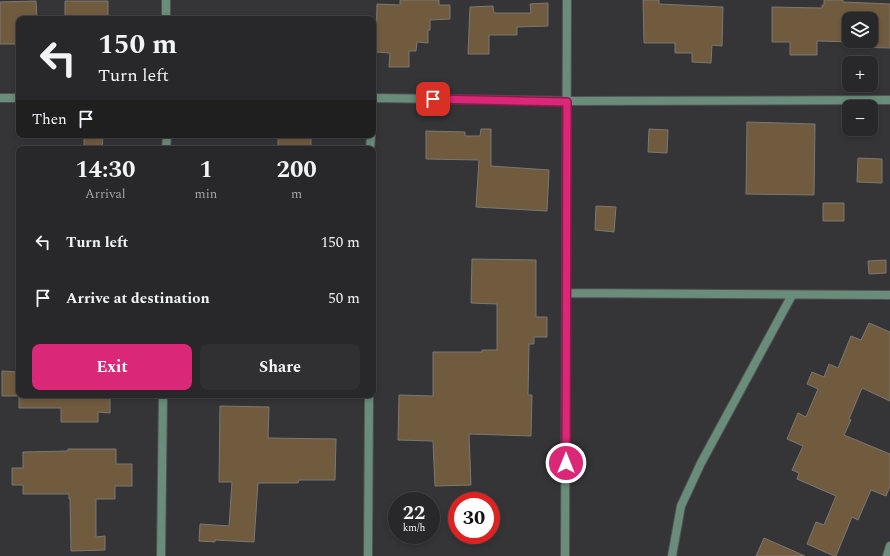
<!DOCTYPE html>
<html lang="en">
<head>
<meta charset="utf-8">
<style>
	body { margin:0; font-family:Spectral,serif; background:#302f31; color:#f1f3f6; height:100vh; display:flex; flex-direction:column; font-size:15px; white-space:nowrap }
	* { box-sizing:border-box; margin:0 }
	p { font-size:13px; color:#a5a5a8 }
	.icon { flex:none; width:22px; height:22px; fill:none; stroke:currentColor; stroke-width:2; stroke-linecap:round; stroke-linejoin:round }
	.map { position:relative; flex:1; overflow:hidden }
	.side { position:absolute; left:16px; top:146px; width:360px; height:252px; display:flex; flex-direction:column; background:#282729; border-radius:8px; box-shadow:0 2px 6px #0003,0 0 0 1px #444446 }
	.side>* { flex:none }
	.top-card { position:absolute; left:16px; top:16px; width:360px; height:122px; border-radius:8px; box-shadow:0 2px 6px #0003,0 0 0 1px #444446; background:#282729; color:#f1f3f6; overflow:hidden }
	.fabs { position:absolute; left:842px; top:12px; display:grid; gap:8px }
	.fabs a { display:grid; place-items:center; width:36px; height:36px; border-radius:8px; background:#282729; box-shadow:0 2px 6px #0003,0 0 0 1px #444446; font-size:20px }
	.speed { position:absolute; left:388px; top:492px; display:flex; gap:8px; font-size:20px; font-weight:700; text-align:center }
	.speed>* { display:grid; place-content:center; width:52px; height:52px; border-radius:50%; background:#282729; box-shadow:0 2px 6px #0003,0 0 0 1px #444446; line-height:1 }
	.speed small { font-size:10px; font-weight:400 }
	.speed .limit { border:6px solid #d22; background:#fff; color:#111 }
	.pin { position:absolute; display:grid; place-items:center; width:34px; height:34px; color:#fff; margin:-17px; border-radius:8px; box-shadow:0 2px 6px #0006 }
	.me { position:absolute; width:44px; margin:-22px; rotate:0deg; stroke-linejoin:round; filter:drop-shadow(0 0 3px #0008) }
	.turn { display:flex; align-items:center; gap:14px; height:84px; padding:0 16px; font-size:18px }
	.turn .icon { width:52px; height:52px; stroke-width:2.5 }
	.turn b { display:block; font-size:28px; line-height:34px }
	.then { display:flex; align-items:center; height:38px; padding:0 16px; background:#0003; gap:8px; font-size:15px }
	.eta { display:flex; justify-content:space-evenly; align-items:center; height:68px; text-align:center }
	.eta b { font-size:24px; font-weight:700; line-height:28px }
	.primary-button { display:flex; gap:8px; margin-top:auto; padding:8px 16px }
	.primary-button a { flex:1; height:46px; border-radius:8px; background:#db2777; color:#fff; font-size:16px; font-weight:700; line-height:46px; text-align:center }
	.primary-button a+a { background:#302f31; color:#f1f3f6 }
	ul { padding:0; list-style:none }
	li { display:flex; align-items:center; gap:12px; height:56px; padding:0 16px }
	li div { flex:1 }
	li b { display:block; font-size:15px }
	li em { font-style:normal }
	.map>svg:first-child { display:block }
</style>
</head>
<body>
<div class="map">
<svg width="890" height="556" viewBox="0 0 890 556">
	<rect width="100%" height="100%" fill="#353437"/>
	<!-- building -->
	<path fill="#715b3f" stroke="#7b7874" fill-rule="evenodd" d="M400,0H439V5H450V19L430,20V30H428V43L417,42L416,51H409V67H389L390,53L376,52L377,4L400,5Z
		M643,0H659V4L723,7L722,46L712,45L711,63L692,62V53H675V43H644Z
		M824,0H843V2L890,4V48L853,47V42L817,41V55H790V42H772V7L822,8V5H824ZM849,19H871V41H849Z
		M36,1L37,19H19V34H17V44H0V2Z
		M65,1H108V19H65Z
		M548,3V26L517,27V35H489V54H468L470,7L493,6L494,13H531L530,4Z
		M747,122L815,124L814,195L746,194Z
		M481,129H491V166L549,170L547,211L476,207L479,160L426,159V131L465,132V136H480Z
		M649,129L668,130L667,153L648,152Z
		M84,135H103L102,149H84Z
		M278,135H311V149H278Z
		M858,158L882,159V183L857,182Z
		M823,203H844V221H823Z
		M596,206L616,207L614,232L595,230Z
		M472,259L536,260V317H547V337H534V344H529L528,395H532L531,436L469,434L471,485L435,486L433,441L398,440L399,395L433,396V352H482V350H497V304L471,303Z
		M886,260V273L869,274L868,261Z
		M869,323L890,332V401L862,388L849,419L851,420L844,435L890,454V486L886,496L871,490L858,520L852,517L836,556H834L807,544L816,522L824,525L836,496L797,479L799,473L792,470L803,446L787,439L798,413L806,417L818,389L807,384L812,372L824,377L829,364L838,368L851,336L861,340Z
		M2,371L19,372V396H2Z
		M19,395L110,396V413L98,412V422H61V408H19Z
		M220,406L269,407L268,438L336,439L335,480H299L298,483H258L254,542L215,540V542L199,541L200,524L229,526L232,482H219Z
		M68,449H116V464H132V486H115V499H96V537L105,536V550L71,551L70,499H69V494H23V485H12V468H23V452L68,451Z
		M764,538L805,556H756Z"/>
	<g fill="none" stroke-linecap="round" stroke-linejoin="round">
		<defs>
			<path id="street" d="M166,0V19
				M0,98H19
				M373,98L567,101L890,100
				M166,149L167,135
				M370,149L371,135
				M566,293L890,295
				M161,556L163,395
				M368,556L369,395
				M565,556L567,0
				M672,556L681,506L701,463L792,295
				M887,556L890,546"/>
		</defs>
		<!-- street casing -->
		<use href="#street" stroke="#525154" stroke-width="10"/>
		<!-- street -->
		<use href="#street" stroke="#698d7a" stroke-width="8"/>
	</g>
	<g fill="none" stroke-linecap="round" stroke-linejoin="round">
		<defs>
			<path id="route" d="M433,99L567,102L566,463"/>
		</defs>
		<!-- route casing -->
		<use href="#route" stroke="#8e194d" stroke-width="10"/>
		<!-- route -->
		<use href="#route" stroke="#db2777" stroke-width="7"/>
	</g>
</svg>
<div class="fabs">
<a><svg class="icon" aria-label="layers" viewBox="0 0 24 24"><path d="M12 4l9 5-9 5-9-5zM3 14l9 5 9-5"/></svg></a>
<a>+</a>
<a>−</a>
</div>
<div class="speed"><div>22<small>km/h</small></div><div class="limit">30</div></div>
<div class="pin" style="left:433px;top:99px;background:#d93025"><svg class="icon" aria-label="arrive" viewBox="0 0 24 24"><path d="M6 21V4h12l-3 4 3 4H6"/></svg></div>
<svg class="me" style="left:566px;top:463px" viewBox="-20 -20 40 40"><circle r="17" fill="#db2777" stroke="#fff" stroke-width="3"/><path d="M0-11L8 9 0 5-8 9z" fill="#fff"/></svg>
<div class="top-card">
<div class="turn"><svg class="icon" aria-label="left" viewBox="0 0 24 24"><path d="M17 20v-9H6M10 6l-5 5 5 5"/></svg><div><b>150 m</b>Turn left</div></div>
<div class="then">Then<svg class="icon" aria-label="arrive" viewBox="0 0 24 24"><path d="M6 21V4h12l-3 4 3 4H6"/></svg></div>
</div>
<section class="side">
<div class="eta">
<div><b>14:30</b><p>Arrival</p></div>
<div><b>1</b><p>min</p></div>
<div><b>200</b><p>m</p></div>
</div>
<ul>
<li><svg class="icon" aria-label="left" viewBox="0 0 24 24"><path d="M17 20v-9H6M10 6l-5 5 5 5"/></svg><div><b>Turn left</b></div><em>150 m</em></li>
<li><svg class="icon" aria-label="arrive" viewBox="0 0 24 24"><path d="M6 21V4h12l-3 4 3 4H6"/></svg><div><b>Arrive at destination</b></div><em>50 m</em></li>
</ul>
<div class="primary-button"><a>Exit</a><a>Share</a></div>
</section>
</div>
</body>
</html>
